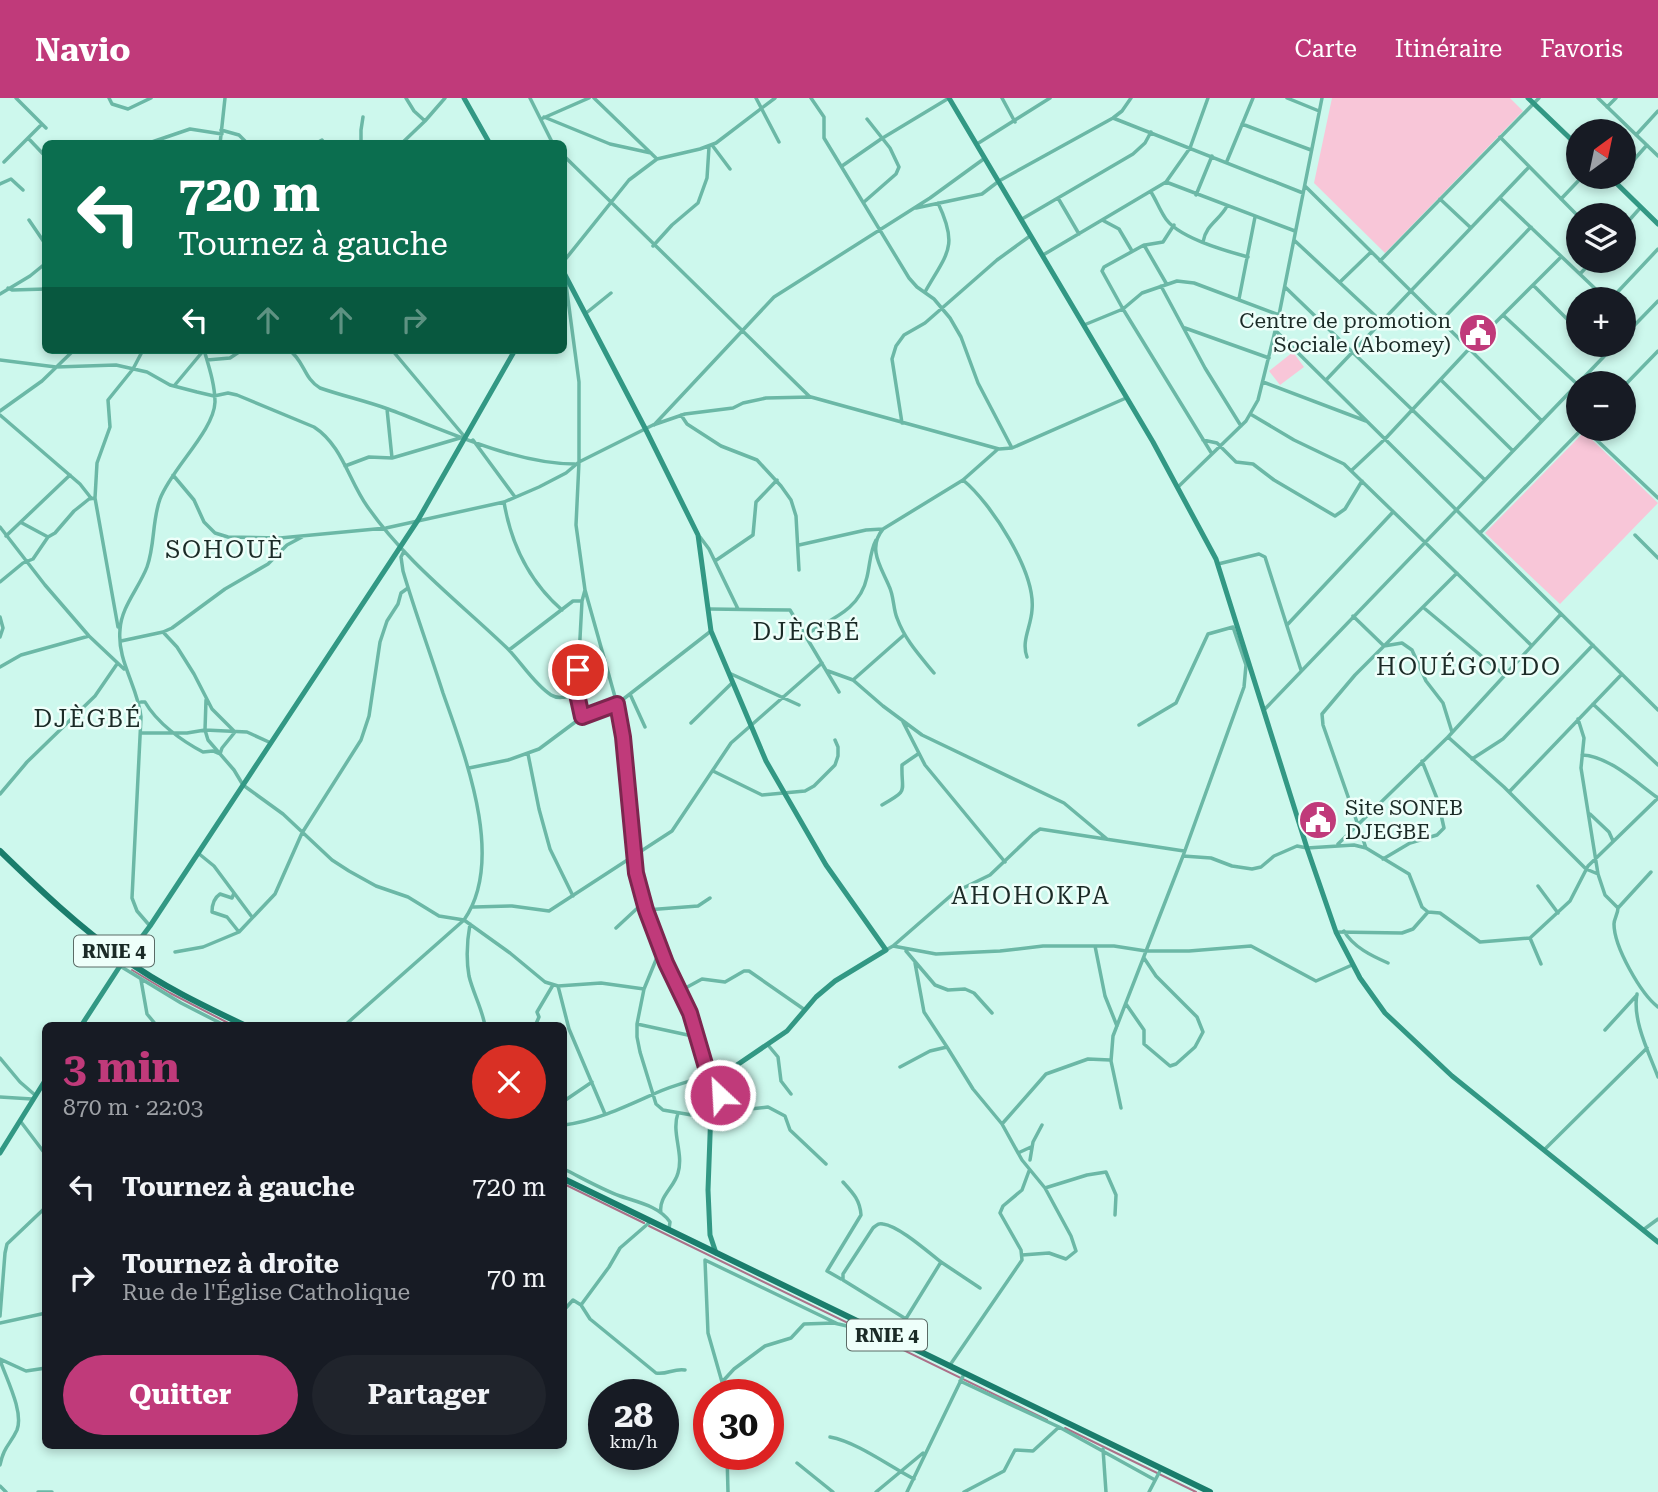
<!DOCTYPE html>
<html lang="fr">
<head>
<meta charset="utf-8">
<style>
	body { margin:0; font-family:"Roboto Serif",serif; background:#20242c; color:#f1f3f6; height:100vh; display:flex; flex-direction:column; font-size:26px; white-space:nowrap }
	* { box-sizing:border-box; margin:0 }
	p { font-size:23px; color:#9ea1a6 }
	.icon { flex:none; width:38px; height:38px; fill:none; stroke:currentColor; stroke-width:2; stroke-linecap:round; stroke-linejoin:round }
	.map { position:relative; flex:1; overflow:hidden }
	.drawer { position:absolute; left:42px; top:924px; width:525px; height:427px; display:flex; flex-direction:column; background:#171b24; border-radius:10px; box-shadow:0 4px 10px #0003 }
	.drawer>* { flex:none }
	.banner { position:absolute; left:42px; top:42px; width:525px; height:214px; border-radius:10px; box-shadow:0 4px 10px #0003; background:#0b6e4f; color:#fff; overflow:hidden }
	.needle { width:46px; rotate:33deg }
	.buttons { position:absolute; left:1566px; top:21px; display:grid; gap:14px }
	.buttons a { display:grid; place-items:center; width:70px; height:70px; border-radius:50%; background:#171b24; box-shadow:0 4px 10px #0003; font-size:35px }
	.speed { position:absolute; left:588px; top:1281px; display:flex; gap:14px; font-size:35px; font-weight:700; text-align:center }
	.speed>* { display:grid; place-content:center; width:91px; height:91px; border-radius:50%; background:#171b24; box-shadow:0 4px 10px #0003; line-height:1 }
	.speed small { font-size:18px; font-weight:400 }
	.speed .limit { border:10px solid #d22; background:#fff; color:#111 }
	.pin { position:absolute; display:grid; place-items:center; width:60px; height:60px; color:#fff; margin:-30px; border:4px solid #fff; border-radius:50%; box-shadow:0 2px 7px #0007 }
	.me { position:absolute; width:77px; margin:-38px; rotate:335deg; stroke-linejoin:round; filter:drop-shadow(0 0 5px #0008) }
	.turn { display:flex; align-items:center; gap:24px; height:147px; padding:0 21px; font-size:32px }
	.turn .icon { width:91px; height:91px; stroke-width:2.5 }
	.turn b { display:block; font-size:49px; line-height:60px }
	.lanes { display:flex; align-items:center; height:66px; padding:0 21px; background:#0003; justify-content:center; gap:35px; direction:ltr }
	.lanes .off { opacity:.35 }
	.round { display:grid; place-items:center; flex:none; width:74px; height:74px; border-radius:37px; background:#20242c }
	.headline { display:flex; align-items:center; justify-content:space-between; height:119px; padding:0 21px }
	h1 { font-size:42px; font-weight:700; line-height:52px; color:#c03a7a }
	.button { display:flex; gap:14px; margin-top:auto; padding:14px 21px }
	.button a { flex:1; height:80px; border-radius:42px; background:#c03a7a; color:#fff; font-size:28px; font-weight:700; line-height:80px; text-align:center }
	.button a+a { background:#20242c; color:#f1f3f6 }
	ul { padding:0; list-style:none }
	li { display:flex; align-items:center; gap:21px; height:91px; padding:0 21px }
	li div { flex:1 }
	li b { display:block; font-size:26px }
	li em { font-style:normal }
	header { display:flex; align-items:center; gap:42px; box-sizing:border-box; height:98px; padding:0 35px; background:#c03a7a; color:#fff }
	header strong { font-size:33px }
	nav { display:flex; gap:38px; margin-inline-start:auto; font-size:24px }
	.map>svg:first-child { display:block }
</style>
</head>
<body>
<header>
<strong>Navio</strong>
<nav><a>Carte</a><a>Itinéraire</a><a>Favoris</a></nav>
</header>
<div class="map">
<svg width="1658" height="1394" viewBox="0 0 1658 1394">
	<rect width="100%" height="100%" fill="#cdf8ed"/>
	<!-- green -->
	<path fill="#f8c6d8" d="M1332,0H1510L1523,13L1385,155L1314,85Z
		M1293,254L1304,269L1280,287L1269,273Z
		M1584,334L1658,405L1560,506L1485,435Z"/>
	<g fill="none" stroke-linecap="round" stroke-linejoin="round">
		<!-- stream -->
		<path stroke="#ab7088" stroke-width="2" d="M132,872L170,895L234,928
			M564,1086L644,1125
			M649,1128L1047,1322
			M1065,1330L1196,1394"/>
		<!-- street -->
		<path stroke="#6bb8a6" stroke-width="3.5" d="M16,0L46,30
			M109,0L112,6L128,11L151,0
			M406,0L414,13L425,23
			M530,0L553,46
			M594,0L657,61
			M756,0L779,44
			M811,0L824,19V40L909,180L917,189L934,201L950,220L961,239L978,285L1012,350
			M1002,0L1015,24
			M1287,0L1319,13
			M1598,0L1658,58
			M1607,9L1616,0
			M544,19L610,46L651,55
			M1113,20L1303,95
			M541,21L589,0
			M1242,26L1311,52
			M221,32L239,37L248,46
			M1636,37L1658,13
			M1500,39L1578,118
			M28,40L46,59
			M146,46L190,31L222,36
			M220,46L225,0
			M315,46L322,42L325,46
			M361,46V32L363,19
			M401,46L425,23L445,0
			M977,46L1050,0
			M712,47L730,71
			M564,58L809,298
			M1227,63L1253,0
			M4,64L42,26
			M842,68L881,41L949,0
			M1624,73L1647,47
			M1166,84L1295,133
			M0,86L11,81L23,92
			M1305,88L1542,323
			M1151,94C1156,102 1159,110 1164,118C1175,139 1226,153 1248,159
			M1196,97L1212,58
			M1058,100L1079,136
			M1500,100L1606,201
			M1440,101L1471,130
			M1561,101L1582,79
			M864,104L896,76L899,69L890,50L867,21
			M916,110L982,96L999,83L1113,20L1122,13L1131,0
			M1022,121L1133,56L1145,45L1151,34
			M29,122L46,147
			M1104,123L1119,131L1132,153
			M1624,128L1641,109
			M1294,142L1382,224
			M1203,144C1206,126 1220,122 1227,108
			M1145,147L1163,144L1174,127
			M653,148L672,127L698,105L707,80L709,49
			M1043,157L1166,84L1190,50L1208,0
			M564,163L629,82L657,61L700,51L716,45L775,0
			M1380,163L1539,0
			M1580,176L1592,163
			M565,179L579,284V364L576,427L585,492L582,503L577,596L582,619
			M1340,184L1371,154
			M1166,185L1144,147L1104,169L1102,173L1123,211L1212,356
			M1533,187L1578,232
			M1161,188L1205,270L1241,328
			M1285,189L1485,382
			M8,190L12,192L46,191
			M925,194C947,155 959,149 938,105
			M0,196L30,178L46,165
			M1239,201L1255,119
			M1611,201L1658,151
			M585,216L611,195
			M1503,217L1577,286
			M1624,219L1632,228
			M1441,223L1531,129
			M1084,227L1123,211L1142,195L1177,183L1194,185L1279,217
			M1185,230L1269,260
			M1275,232L1658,612
			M1624,238L1658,203
			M1594,247L1605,257
			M289,252C304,262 304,281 320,290C343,298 366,303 388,311C445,332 514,366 575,366
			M392,252L464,338
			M0,262L56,269L116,267L147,274L170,287L197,294L214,298L228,295L237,297L314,329C342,347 349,383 367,408C405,463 459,504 507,550C521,564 534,586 551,597C559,602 569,598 577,596
			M207,262L230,260L242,252
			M1326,282L1529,69
			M1441,282L1513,353
			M1263,284L1366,323
			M174,288L204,252
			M1624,288L1658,253
			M387,311L392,360
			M0,313L42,283L74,252
			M0,317L80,386L91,400
			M681,317L687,326L721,348L757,362L781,388L791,402L796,418L799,472
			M1252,317L1294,342L1344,366L1531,547
			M902,325L892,261L896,248L904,237L925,225L997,162L1030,138
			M654,327L774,199L930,100L985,60
			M1585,331L1658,400
			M473,342L515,399
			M1203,342L1217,345L1236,364L1253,366L1274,382L1335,418L1345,411L1362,383
			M345,368L369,359L392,360L460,340
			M1352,372L1385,341L1469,251L1561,159
			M173,377L194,402L204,424L215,435L228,439L280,440L386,430L504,404L539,389L566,375L579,364L653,327L685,316L733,310L743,305L766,300L811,299L999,351L1012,350L1126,300
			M963,382C991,405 1036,474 1032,512C1031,529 1021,543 1027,559
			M1178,389L1246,323L1258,302L1279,217L1322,0
			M504,404C511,446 530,484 562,512
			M22,425L48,439
			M0,429L45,487L89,538L124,571
			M1480,435L1582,331
			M1635,437L1658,460
			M6,438L70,377
			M700,439L709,451L738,511
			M799,447L866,432L883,431
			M715,463L753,437L756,404L777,382
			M1218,466L1259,456L1265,459L1301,572
			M0,484L23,465L33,461L48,439L55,435L74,413L89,401L95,400
			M585,492L617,606L623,639L636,775L646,812L666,865L690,915L712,984
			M1424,510L1503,576
			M709,511L790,512L839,594
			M1353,518L1384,548L1402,545L1412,552L1426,583L1443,605L1452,634
			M0,519L3,530L0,539
			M1288,526L1393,414
			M118,529L95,400L97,365L110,329L108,302L133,271L143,252
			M805,537C831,521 860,512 867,479C870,467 870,453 876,442
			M121,543L163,534L172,530L225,491L268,466L287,447L302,439
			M509,552L573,503H581
			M0,569L21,557L89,538
			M828,573L853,582L904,537
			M729,575L799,607
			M934,575C920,558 905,542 897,520C893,510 894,498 889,488C881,469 867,450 883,431L963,382L998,351
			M853,582L883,608L922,637L1064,705L1107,741
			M630,596L645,629
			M206,602L205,632L208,642L234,672L243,687L283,716L332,762L349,773L376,788L408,799L439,818L464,822L510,855L545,884L558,888L601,885L644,891
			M141,604H145C157,625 182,643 203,654L213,653L220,656L222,650L235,634L212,611L194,576L177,549L163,534
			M1593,606L1658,667
			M1265,611L1615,247
			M1578,621L1584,640L1581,670L1598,776L1605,797L1618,810C1618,816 1614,821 1614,826C1614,849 1641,896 1658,909
			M903,624L925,667L1005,764
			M691,625L732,585
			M1139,627L1176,605L1208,536L1233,529
			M141,635H187L205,632L247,634L271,645
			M1448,639L1504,689L1586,771L1598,776
			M528,656L539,711L550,751L573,798
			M1582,657C1609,658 1637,685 1658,700
			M1472,661L1503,641L1593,547
			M469,670L508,662L539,651L582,619L617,606L711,533
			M713,673L762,697L805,693L814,688L835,667L838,658V649L835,642
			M1510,693L1622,576
			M0,696L27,664L95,598L117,566
			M882,707C910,691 901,695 902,667L918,656
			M1590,716L1609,734L1613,743
			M1338,746L1448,639L1561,516
			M1366,750L1323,627L1322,616L1355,577L1457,475
			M198,755L214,768L252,819
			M1183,758L1211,760L1232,768L1252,771L1261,769L1274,758L1297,748L1307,750L1354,747L1366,750L1409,776L1422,809L1428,814L1440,815L1480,844L1530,840L1570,803L1588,768L1658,700
			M1383,761L1410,745L1437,737L1444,730L1438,703L1422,663
			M1538,788L1558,815
			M234,795L232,800L220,796C214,800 212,807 212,814L227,819L239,834
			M474,809L512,808L549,813L672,733L731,645L822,565
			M1618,810L1651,774
			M646,812L698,808L710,800
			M470,826C467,843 466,861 469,878C473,895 482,910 485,928
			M150,828L137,813L132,800L141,619C138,589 117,563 120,532C121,509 139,490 147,469C155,447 152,423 160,401C171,371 214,333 215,304C215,287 209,269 204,252
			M616,830L644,804
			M1344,833C1353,849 1372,858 1388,865
			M1336,834L1402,835L1413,831L1428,814
			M1530,840L1541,866
			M893,848L936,856L1000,853L1043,848H1114L1146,853H1189L1251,848L1316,883L1352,867
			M1095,848L1105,898L1117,928
			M660,852L644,891L637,926V939L640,954L656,1006L663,1012L709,1020
			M886,852L893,848L955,794L990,777L1033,736L1040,731L1184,753
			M906,853L935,887L948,892L965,891L974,895L992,915
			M175,854L203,849L239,834L275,796L302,735L361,642L369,618L380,544L387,523L398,506L401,495L408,490
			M915,865L924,914L947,949
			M120,868L181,905L226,928
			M141,882L147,916L157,928
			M558,888L569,931L605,1016
			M680,893L702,881L725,884L744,873H749L805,912
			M1637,896C1632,922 1649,955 1658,979
			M1126,906L1144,932V946L1170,968L1176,966L1195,949L1203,934L1197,919L1156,878L1144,860
			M637,926L697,939
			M344,928L464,822C506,762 465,658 443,595C430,554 415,514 403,473L401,459L404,453
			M535,928L539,919L537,914L553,887
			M1605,932L1637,897
			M768,947L778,959L781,983L791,996
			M0,960L20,984L35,997
			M900,969L930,953L947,949L973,991L1002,1026L1022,1062L1045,1090L1071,1138L1076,1153L1066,1161L1049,1155L1022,1157
			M712,990L741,1012L768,1009L785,1018L790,1032L826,1066
			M0,999L32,1001
			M564,1003L592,984
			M1121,1010L1111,963L1113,938L1183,758L1244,589L1246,567L1233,529
			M21,1024L46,1057
			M1002,1026L1046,976L1088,961L1110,962
			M564,1027C596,1023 627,1008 656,995C673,987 691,983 709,977
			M1544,1052L1647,950
			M1018,1055L1031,1049
			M1030,1062L1033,1044L1042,1027
			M564,1071C582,1080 601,1091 620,1098C637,1104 659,1108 670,1124L669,1131
			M1045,1090L1087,1077L1106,1074L1116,1097L1115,1117
			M661,1115C658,1099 674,1090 678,1075C684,1055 671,1035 678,1015
			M1643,1132L1658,1121
			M841,1181L827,1173L861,1117C860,1102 853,1095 843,1084
			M581,1207L609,1169L620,1150L650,1124
			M564,1212L573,1202L581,1207L590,1221L656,1275C667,1277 674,1270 685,1272
			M0,1218L5,1155L7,1146L46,1109
			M906,1221L843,1182V1176L873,1130C877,1127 878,1125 883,1126C899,1128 928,1154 941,1164
			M0,1225L46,1215
			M894,1240L941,1164L980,1190
			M0,1261L26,1273L46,1270
			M0,1262C6,1280 24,1314 17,1332C10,1347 4,1348 0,1367
			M950,1267L1022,1162L1021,1152L1000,1115L1003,1108L1022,1092L1029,1073
			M960,1283L1059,1329L1155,1382
			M722,1284L734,1271L765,1248L791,1240L804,1226L834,1225L847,1228L853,1222
			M723,1297L722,1284L708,1235L705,1162L838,1226
			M830,1339C857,1344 889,1368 914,1381
			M1103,1351L1106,1394
			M727,1356L728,1394
			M797,1365L833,1394
			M0,1388L6,1394
			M38,1394H52
			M876,1394L923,1355
			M907,1394L964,1276
			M964,1394L1004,1373L1015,1352L1033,1353L1059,1329
			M1149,1394L1161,1371"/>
		<!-- secondary -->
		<path stroke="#329884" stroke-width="5" d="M464,0L490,46
			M949,0L1153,344L1216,461L1307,750L1336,834L1360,880L1385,915L1452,978L1658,1144
			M1528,0L1578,48
			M1610,79L1658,126
			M564,175L646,332L698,437L711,533L766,663L826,767L886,852L835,883L816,899L787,933L712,984L708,1092L710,1137L716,1155
			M81,928L120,868L150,828L418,422L515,252
			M0,1055L46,981"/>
		<!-- primary -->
		<path stroke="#1a7d6c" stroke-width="6" d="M0,753C39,791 78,828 123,860C160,887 204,908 246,928
			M564,1081L1210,1394"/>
	</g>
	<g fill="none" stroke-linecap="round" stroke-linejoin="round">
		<defs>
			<path id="route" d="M578,572L577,596L582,619L617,606L623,639L636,775L646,812L666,865L690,915L712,990L720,997"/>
		</defs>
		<!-- route casing -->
		<use href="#route" stroke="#7d264f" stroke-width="18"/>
		<!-- route -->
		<use href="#route" stroke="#c03a7a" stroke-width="12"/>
	</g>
	<!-- icons -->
	<defs>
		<symbol id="civic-disc" viewBox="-11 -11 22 22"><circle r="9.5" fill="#c03a7a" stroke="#eefffa"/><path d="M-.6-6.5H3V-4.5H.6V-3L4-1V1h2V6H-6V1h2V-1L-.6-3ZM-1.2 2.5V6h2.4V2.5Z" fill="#fff"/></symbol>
	</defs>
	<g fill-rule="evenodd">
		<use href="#civic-disc" x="1456" y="213" width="44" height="44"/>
		<use href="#civic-disc" x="1296" y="700" width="44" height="44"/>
	</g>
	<g text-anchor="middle" stroke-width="5" stroke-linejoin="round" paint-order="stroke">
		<!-- shield labels -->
		<g fill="#eefffa" stroke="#5a6b66" stroke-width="2">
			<rect x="74" y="837.5" width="80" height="31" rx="5"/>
			<rect x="847" y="1221.5" width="80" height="31" rx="5"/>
		</g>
		<g font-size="19" font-weight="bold" fill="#1b2b27">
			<text x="114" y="860">RNIE 4</text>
			<text x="887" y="1244">RNIE 4</text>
		</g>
		<!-- poi labels -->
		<g font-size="21" fill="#1b2b27" stroke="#eefffa" text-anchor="end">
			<text x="1451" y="230">Centre de promotion<tspan x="1451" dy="24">Sociale (Abomey)</tspan></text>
			<text x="1345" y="717" text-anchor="start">Site SONEB<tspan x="1345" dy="24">DJEGBE</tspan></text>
		</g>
		<!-- quarter labels -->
		<g font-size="24" letter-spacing="2" fill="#1b2b27" stroke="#eefffa">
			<text x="225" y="460">SOHOUÈ</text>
			<text x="807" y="542">DJÈGBÉ</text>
			<text x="1469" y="577">HOUÉGOUDO</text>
			<text x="88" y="629">DJÈGBÉ</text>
			<text x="1031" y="806">AHOHOKPA</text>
		</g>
	</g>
</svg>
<div class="buttons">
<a><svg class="needle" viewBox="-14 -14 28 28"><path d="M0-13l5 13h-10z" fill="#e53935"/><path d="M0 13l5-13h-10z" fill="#9ea1a6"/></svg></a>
<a><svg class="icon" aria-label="layers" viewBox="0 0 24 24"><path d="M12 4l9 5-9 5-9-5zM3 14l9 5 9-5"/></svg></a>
<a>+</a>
<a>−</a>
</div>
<div class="speed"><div>28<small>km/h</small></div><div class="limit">30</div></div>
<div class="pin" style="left:578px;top:572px;background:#d93025"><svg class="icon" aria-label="arrive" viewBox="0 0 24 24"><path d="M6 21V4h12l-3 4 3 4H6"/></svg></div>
<svg class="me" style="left:720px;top:997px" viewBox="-20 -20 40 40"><circle r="17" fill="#c03a7a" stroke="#fff" stroke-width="3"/><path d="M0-11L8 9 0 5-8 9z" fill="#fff"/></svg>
<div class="banner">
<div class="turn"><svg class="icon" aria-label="left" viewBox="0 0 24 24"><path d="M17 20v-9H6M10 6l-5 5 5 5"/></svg><div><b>720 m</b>Tournez à gauche</div></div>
<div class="lanes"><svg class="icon" aria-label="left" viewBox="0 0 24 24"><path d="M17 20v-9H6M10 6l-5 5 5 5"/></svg><svg class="icon off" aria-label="ahead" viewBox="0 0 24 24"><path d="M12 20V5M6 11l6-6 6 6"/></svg><svg class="icon off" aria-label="ahead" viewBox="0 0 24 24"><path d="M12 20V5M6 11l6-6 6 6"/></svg><svg class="icon off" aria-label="right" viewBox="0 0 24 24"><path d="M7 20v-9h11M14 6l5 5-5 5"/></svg></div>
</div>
<section class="drawer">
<div class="headline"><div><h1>3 min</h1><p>870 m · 22:03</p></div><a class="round" style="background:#d93025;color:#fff"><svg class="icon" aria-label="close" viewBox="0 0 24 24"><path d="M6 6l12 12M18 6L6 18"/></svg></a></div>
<ul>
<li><svg class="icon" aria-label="left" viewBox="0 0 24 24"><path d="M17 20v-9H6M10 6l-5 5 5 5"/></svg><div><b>Tournez à gauche</b></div><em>720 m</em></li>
<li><svg class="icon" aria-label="right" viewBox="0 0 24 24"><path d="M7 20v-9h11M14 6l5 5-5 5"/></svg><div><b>Tournez à droite</b><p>Rue de l'Église Catholique</p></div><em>70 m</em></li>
</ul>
<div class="button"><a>Quitter</a><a>Partager</a></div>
</section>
</div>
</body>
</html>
